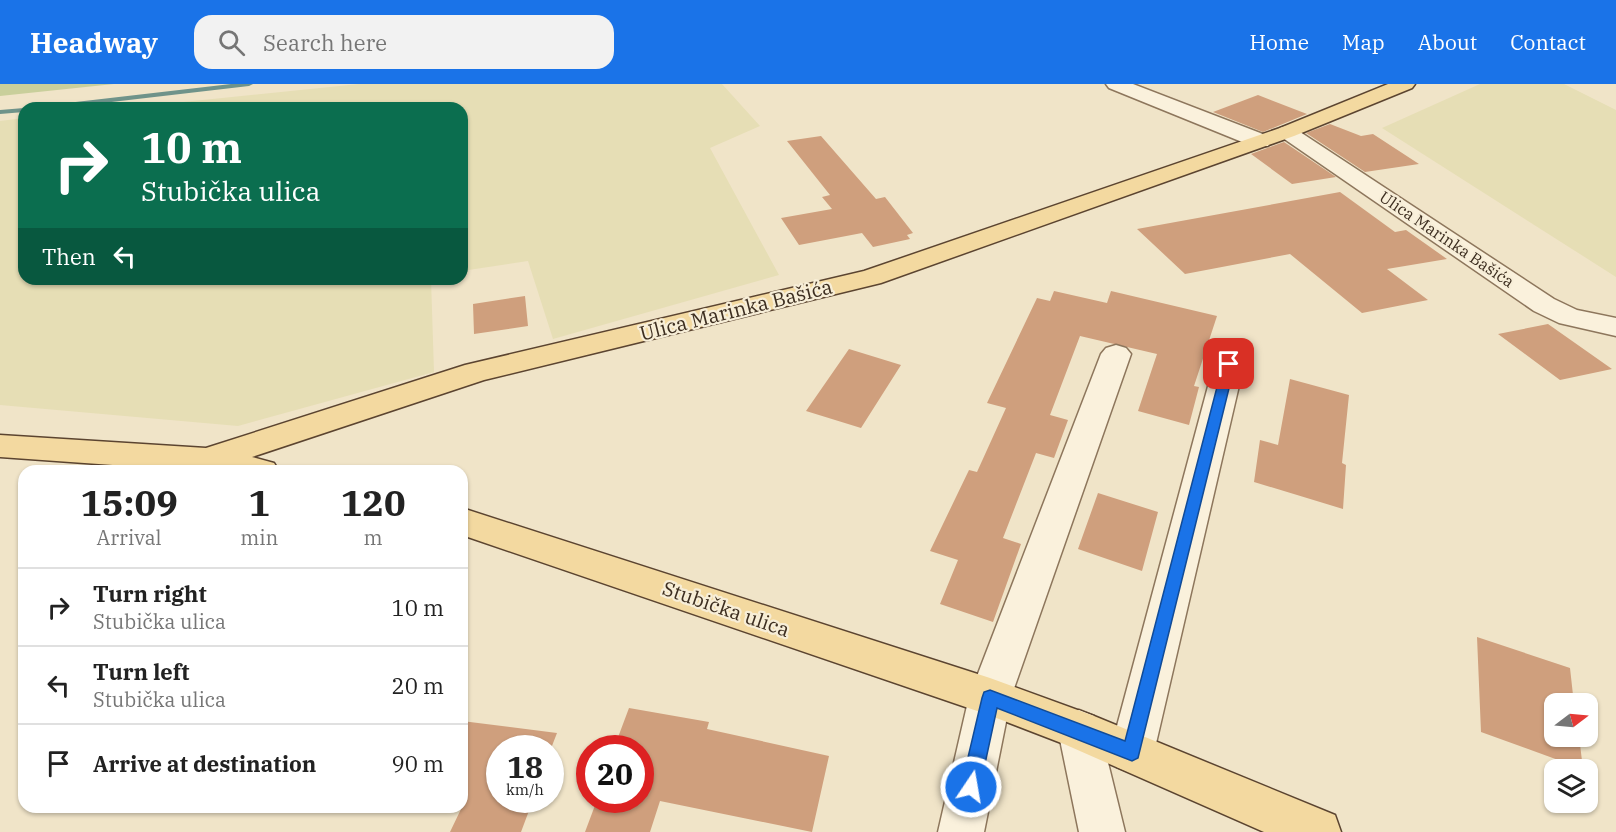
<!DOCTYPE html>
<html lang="en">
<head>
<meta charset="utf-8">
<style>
	body { margin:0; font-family:"IBM Plex Serif",serif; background:#f2f2f2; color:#222; height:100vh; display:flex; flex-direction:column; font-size:22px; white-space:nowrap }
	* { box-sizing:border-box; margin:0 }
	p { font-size:20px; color:#767676 }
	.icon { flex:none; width:33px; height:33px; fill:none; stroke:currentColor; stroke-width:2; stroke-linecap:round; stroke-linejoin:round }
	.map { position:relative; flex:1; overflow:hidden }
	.sheet { position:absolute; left:18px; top:381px; width:450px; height:348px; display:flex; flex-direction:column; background:#fff; border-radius:18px; box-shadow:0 2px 4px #0004 }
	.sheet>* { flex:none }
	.guide { position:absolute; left:18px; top:18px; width:450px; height:183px; border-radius:18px; box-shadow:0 2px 4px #0004; background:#0b6e4f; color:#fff; overflow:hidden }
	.needle { width:39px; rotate:74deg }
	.tools { position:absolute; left:1544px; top:609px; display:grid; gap:12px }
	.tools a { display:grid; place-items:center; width:54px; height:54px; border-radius:12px; background:#fff; box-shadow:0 2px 4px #0004; font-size:30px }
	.speed { position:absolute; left:486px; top:651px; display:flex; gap:12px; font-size:30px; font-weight:700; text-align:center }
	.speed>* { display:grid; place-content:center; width:78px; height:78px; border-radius:50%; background:#fff; box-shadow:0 2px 4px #0004; line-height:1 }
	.speed small { font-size:15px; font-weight:400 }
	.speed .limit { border:9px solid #d22; background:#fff; color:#111 }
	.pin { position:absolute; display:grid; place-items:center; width:51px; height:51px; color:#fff; margin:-26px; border-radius:12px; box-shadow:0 3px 9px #0006 }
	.me { position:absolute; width:66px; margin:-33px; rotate:12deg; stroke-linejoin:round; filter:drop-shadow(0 0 4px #0008) }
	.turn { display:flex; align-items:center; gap:21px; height:126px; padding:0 24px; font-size:27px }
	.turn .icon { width:78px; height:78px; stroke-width:2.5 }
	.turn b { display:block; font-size:42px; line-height:51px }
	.then { display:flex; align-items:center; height:57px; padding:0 24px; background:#0003; gap:12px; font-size:22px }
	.eta { display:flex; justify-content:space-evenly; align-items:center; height:102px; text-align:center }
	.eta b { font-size:36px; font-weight:700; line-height:42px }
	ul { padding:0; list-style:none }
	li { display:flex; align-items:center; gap:18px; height:78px; padding:0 24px; border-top:2px solid #e0e0e0 }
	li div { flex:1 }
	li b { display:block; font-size:22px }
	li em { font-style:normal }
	header { display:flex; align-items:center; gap:36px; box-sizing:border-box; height:84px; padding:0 30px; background:#1a73e8; color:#fff }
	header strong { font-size:28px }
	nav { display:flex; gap:33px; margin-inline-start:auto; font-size:21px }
	.search { width:420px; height:54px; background:#f2f2f2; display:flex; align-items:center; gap:15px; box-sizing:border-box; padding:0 21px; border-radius:18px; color:#767676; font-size:22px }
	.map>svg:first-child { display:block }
</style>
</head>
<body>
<header>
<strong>Headway</strong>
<div class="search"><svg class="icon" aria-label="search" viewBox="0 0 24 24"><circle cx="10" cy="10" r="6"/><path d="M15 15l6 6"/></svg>Search here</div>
<nav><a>Home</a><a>Map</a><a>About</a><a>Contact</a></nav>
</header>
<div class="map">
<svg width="1616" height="748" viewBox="0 0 1616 748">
	<rect width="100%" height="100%" fill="#f0e4c8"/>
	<!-- farmland -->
	<path fill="#e6deb5" d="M359,0H722L760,42L710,64L779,191L553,255L528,177L462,187V24H125Z
		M1480,0H1564L1616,26V193L1382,44Z
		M24,34V195H431L434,288L238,342L0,321V37Z"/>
	<!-- green -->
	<path fill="#c9cf9b" d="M0,0H114L0,12Z"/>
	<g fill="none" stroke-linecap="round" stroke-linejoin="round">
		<!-- stream -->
		<path fill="#6f938a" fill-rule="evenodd" d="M231,0H253L249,2L60,24H37L41,22Z
			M24,24V28L0,30V26Z"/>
	</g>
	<!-- building -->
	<path fill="#cf9f7d" d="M1258,11L1307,30L1263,48L1213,28Z
		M1330,40L1361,52L1373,50L1419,80L1365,88L1306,49Z
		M821,52L876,115L885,113L913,149L907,151L910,155L873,163L862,149L799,161L781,134L832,125L822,113L830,111L787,57Z
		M1284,58L1336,93L1292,100L1251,70Z
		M1340,108L1395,148L1406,146L1447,175L1387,185L1428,216L1362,229L1290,170L1185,190L1137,145Z
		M1054,207L1107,219L1111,207L1217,232L1194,302L1199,303L1189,341L1138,327L1157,270L1080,252L1050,331L1068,336L1054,374L1036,369L1003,454L1021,460L993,538L940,520L958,476L930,467L969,386L977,388L1006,324L987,319L1037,214L1050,217Z
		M525,212L528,242L474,250L473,220Z
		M1548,240L1612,285L1560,296L1498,250Z
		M849,265L901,281L861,344L806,327Z
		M1290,295L1349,311L1342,379L1346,381L1343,425L1254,398L1260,356L1278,361Z
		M1098,409L1158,428L1142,487L1078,465Z
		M1477,553L1570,584L1574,620H1554V652H1579L1583,685L1481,648Z
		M629,624L709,638L707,645L829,672L812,748L660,717L650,748H585L597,716H640V664H614Z
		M462,637L557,649L550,667L500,664V716H533L521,748H450L462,723Z"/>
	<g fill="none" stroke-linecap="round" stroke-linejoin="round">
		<defs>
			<path id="minor" d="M1106,0H1133L1268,52L1271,57L1268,62H1252L1109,4Z
				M1287,42L1294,44L1554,215L1577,226L1616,234V252L1559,239L1534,227L1280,52L1276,48L1280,44Z
				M1116,261L1126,264L1131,270L1011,613L984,748H938L969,613L1101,270L1106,264Z
				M1229,271L1239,273L1244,280L1154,668L1147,683L1132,689L1117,683L1110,668L1214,280L1219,273Z
				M1079,626L1094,632L1100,646L1125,748H1079L1058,646L1064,632Z"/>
			<path id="major" d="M1388,0H1415L1412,4L1294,52L881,199L484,296L252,373L274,379L279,387H197L0,373V351L206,364L465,281L864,187L1280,44Z
				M462,424L990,594L1094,632L1335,731L1341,748H1264L1064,660L986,630L462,451Z"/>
		</defs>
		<!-- minor casing -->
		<use href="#minor" stroke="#8d765c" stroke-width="3"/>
		<!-- major casing -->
		<use href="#major" stroke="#5b4430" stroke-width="3"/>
		<!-- minor -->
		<use href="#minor" fill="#faf1dc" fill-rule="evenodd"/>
		<!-- major -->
		<use href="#major" fill="#f3d9a0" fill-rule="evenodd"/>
	</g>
	<!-- route -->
	<path fill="#1a73e8" stroke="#114b97" stroke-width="1.5" d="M1229,277L1235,280L1138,674L1132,677L997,624L980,703L977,710L971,712L964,710L961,703L982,614L984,608L990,606L1125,657L1223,280Z"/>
	<g text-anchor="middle" stroke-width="4.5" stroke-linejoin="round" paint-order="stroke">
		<!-- far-street labels -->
		<g font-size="16" fill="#3d2e20" stroke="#f7eed8">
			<text transform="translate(1447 155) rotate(34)" y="6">Ulica Marinka Bašića</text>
		</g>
		<!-- street labels -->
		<g font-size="20" fill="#3d2e20" stroke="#f7eed8">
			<text transform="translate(736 226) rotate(-14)" y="7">Ulica Marinka Bašića</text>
			<text transform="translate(726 525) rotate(19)" y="7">Stubička ulica</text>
		</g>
	</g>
</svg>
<div class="tools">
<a><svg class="needle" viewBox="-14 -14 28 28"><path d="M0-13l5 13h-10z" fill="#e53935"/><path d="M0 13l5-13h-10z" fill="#767676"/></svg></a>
<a><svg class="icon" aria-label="layers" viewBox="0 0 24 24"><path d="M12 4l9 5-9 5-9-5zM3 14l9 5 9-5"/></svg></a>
</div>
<div class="speed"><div>18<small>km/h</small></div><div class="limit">20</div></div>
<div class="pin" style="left:1229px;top:280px;background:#d93025"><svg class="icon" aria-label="arrive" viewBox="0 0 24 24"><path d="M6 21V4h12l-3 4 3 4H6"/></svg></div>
<svg class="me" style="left:971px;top:703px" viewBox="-20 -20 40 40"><circle r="17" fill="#1a73e8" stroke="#fff" stroke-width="3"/><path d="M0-11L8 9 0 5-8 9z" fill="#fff"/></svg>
<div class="guide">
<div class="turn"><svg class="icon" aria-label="right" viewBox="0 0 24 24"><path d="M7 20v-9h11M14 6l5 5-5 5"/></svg><div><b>10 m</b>Stubička ulica</div></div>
<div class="then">Then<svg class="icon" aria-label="left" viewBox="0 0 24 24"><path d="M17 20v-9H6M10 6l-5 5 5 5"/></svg></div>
</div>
<section class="sheet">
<div class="eta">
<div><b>15:09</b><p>Arrival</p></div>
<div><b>1</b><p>min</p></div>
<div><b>120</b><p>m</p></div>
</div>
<ul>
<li><svg class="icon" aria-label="right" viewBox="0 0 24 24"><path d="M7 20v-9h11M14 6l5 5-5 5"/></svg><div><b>Turn right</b><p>Stubička ulica</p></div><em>10 m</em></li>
<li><svg class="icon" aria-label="left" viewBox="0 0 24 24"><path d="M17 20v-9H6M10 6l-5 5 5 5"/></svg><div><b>Turn left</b><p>Stubička ulica</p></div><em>20 m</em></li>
<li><svg class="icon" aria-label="arrive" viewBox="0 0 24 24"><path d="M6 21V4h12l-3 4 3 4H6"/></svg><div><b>Arrive at destination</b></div><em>90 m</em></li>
</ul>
</section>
</div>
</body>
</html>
